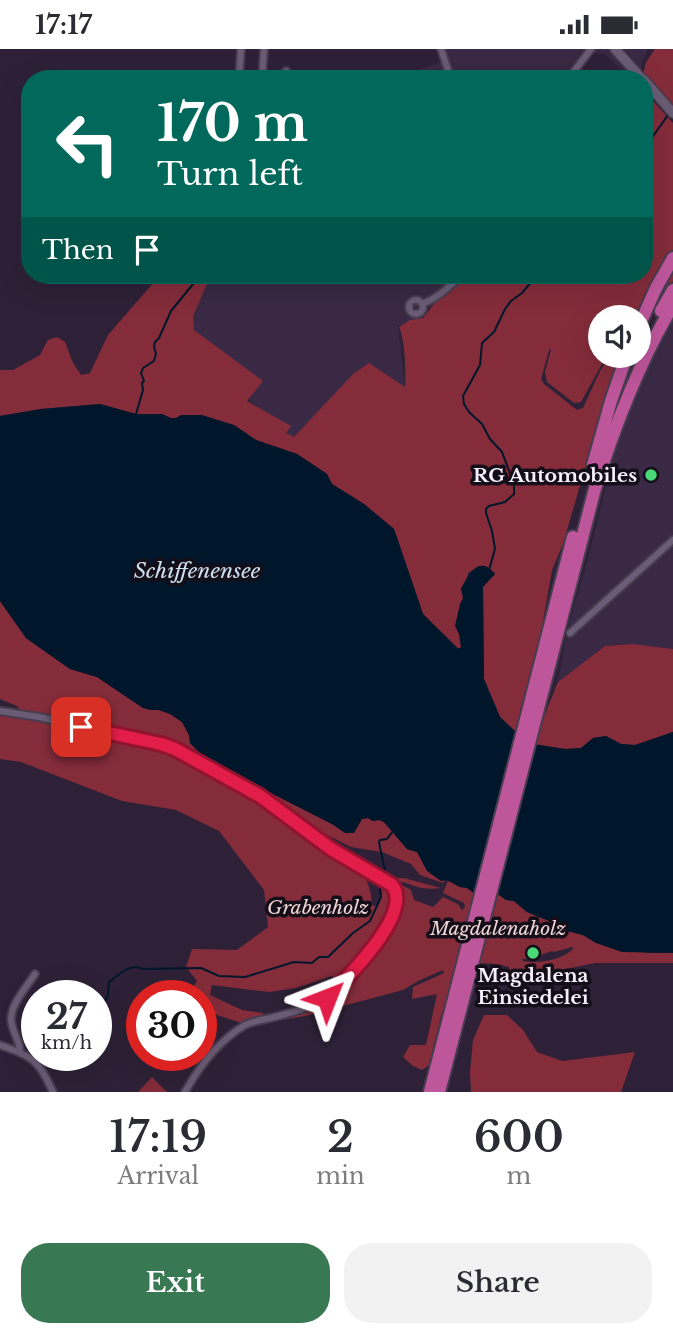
<!DOCTYPE html>
<html lang="en">
<head>
<meta charset="utf-8">
<style>
	body { margin:0; font-family:"Libre Baskerville",serif; background:#f2f2f3; color:#2b2b33; height:100vh; display:flex; flex-direction:column; font-size:26px; white-space:nowrap }
	* { box-sizing:border-box; margin:0 }
	p { font-size:23px; color:#7c7c81 }
	.icon { flex:none; width:38px; height:38px; fill:none; stroke:currentColor; stroke-width:2; stroke-linecap:round; stroke-linejoin:round }
	.map { position:relative; height:1043px; overflow:hidden }
	.side { display:flex; flex-direction:column; background:#fff; flex:1 }
	.side>* { flex:none }
	.hud { position:absolute; left:21px; top:21px; width:632px; height:214px; border-radius:28px; box-shadow:0 7px 28px #0002; background:#00695c; color:#fff; overflow:hidden }
	.tools { position:absolute; left:588px; top:256px; display:grid; gap:14px }
	.tools a { display:grid; place-items:center; width:63px; height:63px; border-radius:50%; background:#fff; box-shadow:0 7px 28px #0002; font-size:35px }
	.speed { position:absolute; left:21px; top:931px; display:flex; gap:14px; font-size:35px; font-weight:700; text-align:center }
	.speed>* { display:grid; place-content:center; width:91px; height:91px; border-radius:50%; background:#fff; box-shadow:0 7px 28px #0002; line-height:1 }
	.speed small { font-size:18px; font-weight:400 }
	.speed .limit { border:10px solid #d22; background:#fff; color:#111 }
	.pin { position:absolute; display:grid; place-items:center; width:60px; height:60px; color:#fff; margin:-30px; border-radius:14px; box-shadow:0 4px 10px #0006 }
	.me { position:absolute; width:77px; margin:-38px; rotate:45deg; stroke-linejoin:round; filter:drop-shadow(0 0 5px #0008) }
	.turn { display:flex; align-items:center; gap:24px; height:147px; padding:0 21px; font-size:32px }
	.turn .icon { width:91px; height:91px; stroke-width:2.5 }
	.turn b { display:block; font-size:49px; line-height:60px }
	.then { display:flex; align-items:center; height:66px; padding:0 21px; background:#0003; gap:14px; font-size:26px }
	.eta { display:flex; justify-content:space-evenly; align-items:center; height:119px; text-align:center }
	.eta b { font-size:42px; font-weight:600; line-height:49px }
	.action { display:flex; gap:14px; margin-top:auto; padding:14px 21px }
	.action a { flex:1; height:80px; border-radius:28px; background:#387852; color:#fff; font-size:28px; font-weight:600; line-height:80px; text-align:center }
	.action a+a { background:#f2f2f3; color:#2b2b33 }
	.status { display:flex; justify-content:space-between; align-items:center; height:49px; padding:0 35px; background:#fff; direction:ltr }
	.status svg { height:19px; fill:currentColor }
	.map>svg:first-child { display:block }
</style>
</head>
<body>
<div class="status"><b>17:17</b><svg viewBox="0 0 49 12"><path d="M0 12V9h3v3zM5 12V6h3v6zM10 12V3h3v9zM15 12V0h3v12zM26 1h20v11H26zM47 4h2v5h-2z"/></svg></div>
<div class="map">
<svg width="673" height="1043" viewBox="0 0 673 1043">
	<rect width="100%" height="100%" fill="#2e2137"/>
	<!-- built -->
	<path fill="#392944" d="M441,0H648L642,13L639,30H632L605,5L582,3L561,30H388L445,12Z
		M176,226H459L420,268L398,277L405,338L292,391L185,289Z
		M673,267V600L633,595L606,597L558,633L567,581L587,514L621,377Z"/>
	<!-- green -->
	<path fill="#842c3a" fill-rule="evenodd" d="M655,0H673V60L643,25L646,13Z
		M644,42L673,74V232L639,285V268H600V306H607L581,353L574,354L547,333L545,323L551,300L549,301L541,330L544,335L577,361L583,359L600,322L610,306H624L596,381L563,495L552,521L536,612L518,685L500,668L484,630L483,537L495,525L485,517L478,518L468,524C464,549 458,573 461,598L459,600L423,565L394,480L364,455L332,435L327,425L297,405L256,391L234,376L170,369L162,365H136L100,355L41,360L0,367V321H13L40,306L48,291L57,288L65,293L73,314L81,326L90,324L108,286L160,226H211L193,267L194,281L263,332L247,352L291,377L286,384L294,388L353,325L369,314L405,338C406,322 405,291 399,278L410,271L423,269L437,251L452,241L466,226H644Z
		M0,552L26,589L70,620L97,628L143,659L151,661H159L170,665L182,673L189,686L190,694L202,706L273,745L332,775L345,783H354L362,770L368,769L373,772L379,771L384,773L407,800L417,803L441,831H445L443,834L420,826L411,815L382,803L351,798L329,787H323L391,829H404L441,839C435,840 429,840 422,839C411,837 403,831 392,833L334,799L271,752L241,733L176,698L161,693L20,661L17,657L0,650Z
		M633,595L673,600V683L635,696L621,695L606,687L593,689L581,699L565,700L533,695L558,633L605,597Z
		M0,664L38,670L173,701L264,752L365,823C366,837 373,839 371,856L376,857C386,848 379,843 383,834C397,841 394,853 388,866C375,899 344,939 312,954L311,952L320,948L337,933L332,927L296,939L269,943L212,936L210,946L242,961L263,964L264,969L242,974L201,961V947H188L197,932L186,918L192,900L237,901L268,878L264,841L219,782L176,761L122,752L21,713L0,710Z
		M448,832L460,838L467,839L475,845H498L506,851L514,852L527,863L549,872L560,880L583,886L596,894L647,904H673V914H595L546,924L513,928L509,918C491,913 476,914 458,916L441,967L429,1016L422,1021L413,1017L403,1008L410,996H426L437,945L412,950L413,938L444,924L443,921L418,932L403,941L305,967L251,976L321,956L327,953L384,887L400,856L403,841L398,837L402,836L411,841L414,851L433,858L443,848L458,855L462,861L465,858L464,854L443,844ZM572,898L574,899C563,911 539,915 523,912L522,910L532,909L552,902L554,903Z
		M484,966H507L523,981L537,1003L562,1012L635,1003L621,1043H471L470,1022L473,991Z
		M152,1028L167,1043H138Z"/>
	<!-- water -->
	<path fill="#00172b" d="M100,355L136,365H162L171,369H176L181,366H202L234,376L256,391L297,405L327,425L332,435L364,455L394,480L423,565L458,600L461,598L459,585L455,577L460,555L463,549L461,540C468,526 479,505 495,525L483,538L484,630L500,668L518,685L533,695L565,700L581,699L593,689L606,687L621,695L635,696L673,683V904L622,903L596,894L583,886L560,880L549,872L527,863L514,852L506,851L498,845H475L467,839L460,838L447,831L441,832L427,822L417,803L407,800L384,773L379,771L373,772L368,769L362,770L354,784H345L332,775L273,745L202,706L190,694L189,686L182,673L170,665L159,661H151L143,659L97,628L70,620L26,589L0,552V367L41,360Z"/>
	<g fill="none" stroke-linecap="round" stroke-linejoin="round">
		<!-- stream -->
		<path stroke="#00172b" stroke-width="2" d="M644,106L651,90L668,66
			M136,365L143,341L142,334L144,332L141,324L143,319L154,312L156,305L154,298L155,293L159,289L171,262L193,235L196,226
			M489,521L495,500L492,482L486,464V460L489,457L505,453L514,445V435L502,403L490,390L482,375L469,363L464,355L463,347L480,316L482,294L494,283L505,260L511,252L522,244L537,226
			M386,827L379,793L380,791L387,790L393,782
			M96,993L104,978L106,970L103,957L108,946L109,933C120,925 129,914 143,920L201,919L219,927L245,928L294,913L312,914L319,908H328L353,884L370,872L381,848L380,841L381,835
			M89,1007L90,1006"/>
		<defs>
			<path id="minor" d="M441,0L451,30
				M239,30L241,0
				M262,30L264,0
				M285,30L286,22
				M568,30L591,0
				M409 258a7 7 0 1 1 14 0a7 7 0 1 1-14 0Z
				M422,255C438,249 450,238 461,226
				M570,584L673,491
				M0,662L39,668L161,695L175,700L260,747L331,800L392,836C412,862 345,940 321,952C306,961 288,964 271,969C262,971 253,972 245,976C220,991 199,1018 185,1043
				M0,996C33,1007 39,1012 53,1043
				M20,1003C20,993 14,985 12,976C7,959 26,939 35,925"/>
			<path id="secondary" d="M615,0L642,30
				M644,31L673,64"/>
			<path id="motorway" d="M661,262L673,241
				M639,277L656,239L673,209
				M593,416L611,352L627,306
				M430,1043L573,488
				M439,1043L594,443C614,378 638,315 673,256"/>
		</defs>
		<!-- minor casing -->
		<use href="#minor" stroke="#483c4f" stroke-width="10"/>
		<!-- secondary casing -->
		<use href="#secondary" stroke="#483c4f" stroke-width="12"/>
		<!-- motorway casing -->
		<use href="#motorway" stroke="#483c4f" stroke-width="16"/>
		<!-- minor -->
		<use href="#minor" stroke="#6a5c75" stroke-width="6"/>
		<!-- secondary -->
		<use href="#secondary" stroke="#6a5c75" stroke-width="9"/>
		<!-- motorway -->
		<use href="#motorway" stroke="#be569b" stroke-width="12"/>
	</g>
	<g fill="none" stroke-linecap="round" stroke-linejoin="round">
		<defs>
			<path id="route" d="M81,678L161,695L175,700L260,747L331,800L392,836C414,864 346,930 327,949"/>
		</defs>
		<!-- route casing -->
		<use href="#route" stroke="#92132f" stroke-width="18"/>
		<!-- route -->
		<use href="#route" stroke="#e11d48" stroke-width="12"/>
	</g>
	<!-- markers -->
	<g fill="#49d778" stroke="#130e17" stroke-width="2.5">
		<circle cx="651" cy="426" r="7"/>
		<circle cx="533" cy="904" r="7"/>
	</g>
	<g text-anchor="middle" stroke-width="7" stroke-linejoin="round" paint-order="stroke">
		<!-- poi labels -->
		<g font-size="19" font-weight="bold" fill="#f7effe" stroke="#130e17" text-anchor="end">
			<text x="637" y="433">RG Automobiles</text>
			<text x="533" y="933" text-anchor="middle">Magdalena<tspan x="533" dy="22">Einsiedelei</tspan></text>
		</g>
		<!-- park labels -->
		<g font-size="19" font-style="italic" fill="#f2d6d7" stroke="#130e17">
			<text x="318" y="865">Grabenholz</text>
			<text x="498" y="886">Magdalenaholz</text>
		</g>
		<!-- water labels -->
		<g font-size="21" font-style="italic" fill="#cee1f2" stroke="#130e17">
			<text x="197" y="529">Schiffenensee</text>
		</g>
	</g>
</svg>
<div class="tools">
<a><svg class="icon" aria-label="sound" viewBox="0 0 24 24"><path d="M4 9h4l5-4v14l-5-4H4zM17 9q2 3 0 6"/></svg></a>
</div>
<div class="speed"><div>27<small>km/h</small></div><div class="limit">30</div></div>
<div class="pin" style="left:81px;top:678px;background:#d93025"><svg class="icon" aria-label="arrive" viewBox="0 0 24 24"><path d="M6 21V4h12l-3 4 3 4H6"/></svg></div>
<svg class="me" style="left:327px;top:949px" viewBox="-20 -20 40 40"><path d="M0-17L14 15 0 8-14 15z" fill="#e11d48" stroke="#fff" stroke-width="4"/></svg>
<div class="hud">
<div class="turn"><svg class="icon" aria-label="left" viewBox="0 0 24 24"><path d="M17 20v-9H6M10 6l-5 5 5 5"/></svg><div><b>170 m</b>Turn left</div></div>
<div class="then">Then<svg class="icon" aria-label="arrive" viewBox="0 0 24 24"><path d="M6 21V4h12l-3 4 3 4H6"/></svg></div>
</div>
</div>
<section class="side">
<div class="eta">
<div><b>17:19</b><p>Arrival</p></div>
<div><b>2</b><p>min</p></div>
<div><b>600</b><p>m</p></div>
</div>
<div class="action"><a>Exit</a><a>Share</a></div>
</section>
</body>
</html>
